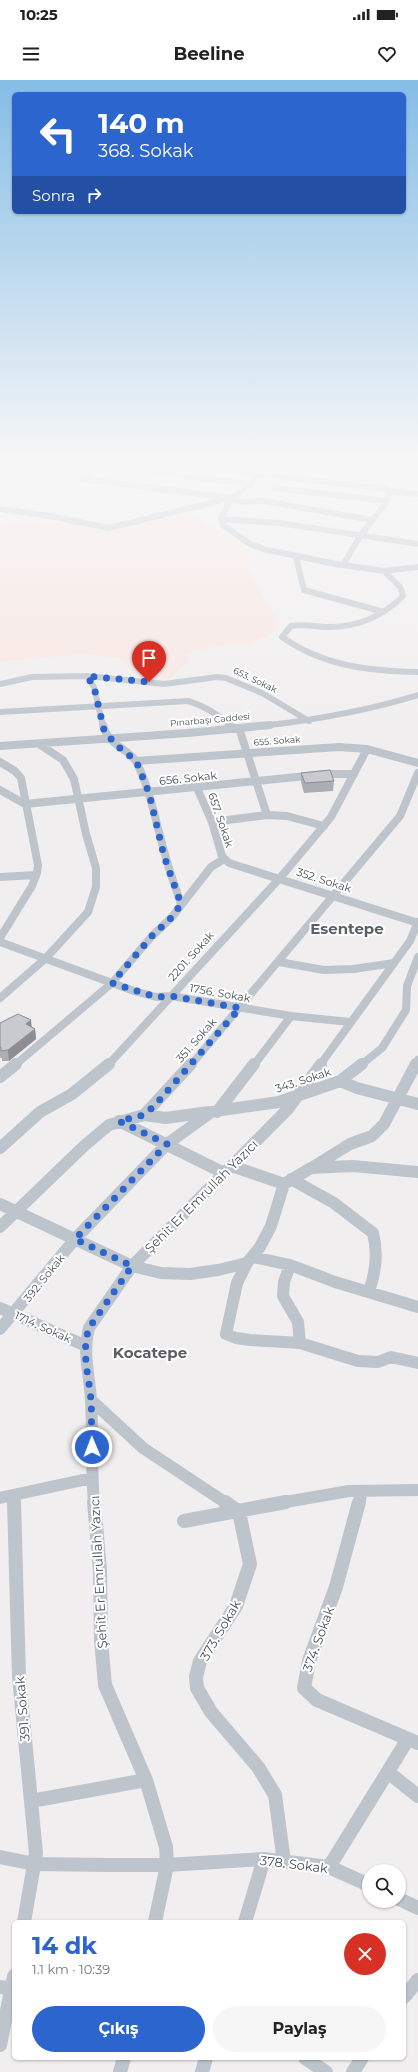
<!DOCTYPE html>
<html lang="tr">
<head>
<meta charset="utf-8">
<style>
	body { margin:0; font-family:Montserrat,sans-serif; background:#f6f6f6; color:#222; height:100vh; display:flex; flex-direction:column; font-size:15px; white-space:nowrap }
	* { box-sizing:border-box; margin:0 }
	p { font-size:13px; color:#767676 }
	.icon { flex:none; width:22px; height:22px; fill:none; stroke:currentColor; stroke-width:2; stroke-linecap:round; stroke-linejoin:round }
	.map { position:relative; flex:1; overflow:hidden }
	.sheet { position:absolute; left:12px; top:1840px; width:394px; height:140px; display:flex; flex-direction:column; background:#fff; border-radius:6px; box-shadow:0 1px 3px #0004 }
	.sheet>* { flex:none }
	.guide { position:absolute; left:12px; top:12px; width:394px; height:122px; border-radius:6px; box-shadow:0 1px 3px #0004; background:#2c65cd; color:#fff; overflow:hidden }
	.buttons { position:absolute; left:362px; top:1784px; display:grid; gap:8px }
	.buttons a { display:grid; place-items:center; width:44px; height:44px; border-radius:50%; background:#fff; box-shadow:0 1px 3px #0004; font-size:20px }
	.pin { position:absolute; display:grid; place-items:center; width:34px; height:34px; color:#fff; margin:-41px -17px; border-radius:50% 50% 50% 0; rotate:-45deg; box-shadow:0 0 4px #0007 }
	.pin .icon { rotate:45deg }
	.me { position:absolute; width:44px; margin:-22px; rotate:359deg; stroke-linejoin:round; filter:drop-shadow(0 0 3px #0008) }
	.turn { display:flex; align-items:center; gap:14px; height:84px; padding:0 20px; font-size:18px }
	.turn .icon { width:52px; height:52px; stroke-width:2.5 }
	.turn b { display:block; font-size:28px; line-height:34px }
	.then { display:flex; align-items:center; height:38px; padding:0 20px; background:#0003; gap:8px; font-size:15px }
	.round { display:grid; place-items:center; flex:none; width:42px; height:42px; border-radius:21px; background:#f6f6f6 }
	.summary { display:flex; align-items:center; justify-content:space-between; height:68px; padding:0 20px }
	h1 { font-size:24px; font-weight:700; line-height:30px; color:#2c65cd }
	.action { display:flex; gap:8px; margin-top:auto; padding:8px 20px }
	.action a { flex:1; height:46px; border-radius:24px; background:#2c65cd; color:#fff; font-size:16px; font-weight:700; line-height:46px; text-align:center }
	.action a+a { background:#f6f6f6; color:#222 }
	.status { display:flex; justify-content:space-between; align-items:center; height:28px; padding:0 20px; background:#fff; direction:ltr }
	.status svg { height:11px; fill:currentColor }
	header { display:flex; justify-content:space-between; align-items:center; height:52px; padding:0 20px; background:#fff; font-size:18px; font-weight:700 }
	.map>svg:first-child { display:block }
</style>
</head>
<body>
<div class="status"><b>10:25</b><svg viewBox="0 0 49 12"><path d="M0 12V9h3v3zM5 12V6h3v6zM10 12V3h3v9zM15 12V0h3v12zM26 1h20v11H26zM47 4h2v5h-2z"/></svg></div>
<header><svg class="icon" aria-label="menu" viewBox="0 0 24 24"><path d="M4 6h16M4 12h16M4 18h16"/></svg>Beeline<svg class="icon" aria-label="heart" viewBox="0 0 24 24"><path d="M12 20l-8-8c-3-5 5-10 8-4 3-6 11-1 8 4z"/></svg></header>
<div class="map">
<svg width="418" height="1992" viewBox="0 0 418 1992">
	<rect width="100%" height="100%" fill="#f0eeee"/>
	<!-- medical -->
	<path fill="#f8e5e1" d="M186,433H192L208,445L215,446L225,457L250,470L248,487L268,525L276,536L277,549L274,552L252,564H224L184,574L189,581L171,597L153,601H143L120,578L83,574L15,580L0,583V446L10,442L76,444L97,451L120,450Z"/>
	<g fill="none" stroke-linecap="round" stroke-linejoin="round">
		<!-- minor-far3 -->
		<path stroke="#bec4cc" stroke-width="6" d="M107,384L84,396L83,399L231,418L242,422L264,421L372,440
			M173,384L387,409L389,411L387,421L361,455L343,485
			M379,384L418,390
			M105,386L251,404
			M274,408L387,421
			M389,411L418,414
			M231,418L221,439L223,445L250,464L267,470L336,484L384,491L418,487
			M0,429L50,436L109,448L231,418L251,404L263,384
			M221,439L279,443L418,464
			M296,477L304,510L384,532
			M384,491L400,507L403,516C382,537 355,548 325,547C313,546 303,544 291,546L282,557C323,586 369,591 418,592
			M0,604L32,597L87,596
			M0,632L188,621C205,626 218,634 231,646
			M103,646L94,607L87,596L164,604L217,597L226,598L262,613L309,641
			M261,646C314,640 366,631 418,615"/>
		<!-- minor-far2 -->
		<path stroke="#bec4cc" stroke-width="8" d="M103,645C108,666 130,669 137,683C151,712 156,744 165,774C169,791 176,808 181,824
			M230,645L234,649
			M239,648L267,735
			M0,666L188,653L270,645
			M136,681L339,667L367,669L418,683
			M0,682L15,691L21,698L38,785L37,793L32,806L0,858
			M197,708L212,742L222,776L229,783L418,843
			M0,710L25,724L327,694H354
			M212,742L267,735L287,736L324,746
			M0,797L36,795
			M0,862L134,911L156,917L171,916L291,936L350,942
			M279,882L324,890L354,889L394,883
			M0,918L46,878L88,832L96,807V788L86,754L74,699L63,680L39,664
			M15,985L112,903L152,856L172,837L211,787L224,779
			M108,985L280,798L331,737L367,669
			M191,985L400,736L418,693
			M254,985L291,936
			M320,985L410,861L418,842
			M361,985L382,968L406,930L407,906L418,877
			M416,985L418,980"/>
		<!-- minor-far1 -->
		<path stroke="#bec4cc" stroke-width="12" d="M0,997L16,984
			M340,1001L357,1008L418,1024
			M217,1032L254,984
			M144,1035L166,1038L279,1022L340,1001L362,984
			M119,1041L224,1093
			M0,1068L40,1032L72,1014L109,984
			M232,1086L284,1104
			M313,1087L350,1064L372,1056L384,1044L416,984
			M291,1099L334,1123L373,1153C378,1173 376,1192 369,1211
			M0,1124L132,1186L161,1193L190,1194L218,1190L247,1183L260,1167L271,1146L284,1104L311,1088L353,1086L418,1092
			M0,1147L84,1066L109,1045L144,1035L191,984
			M253,1177L290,1185L335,1202L418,1227
			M247,1183L237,1203L226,1254L236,1258L250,1260L300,1263L358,1281L378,1282L391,1277L418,1283
			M290,1185L284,1202L283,1216L298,1242L300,1263
			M0,1228L86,1266
			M0,1249L75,1159L167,1064L210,1033
			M91,1320L143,1368L226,1423
			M14,1415V1423
			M0,1418L92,1398
			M94,1423C91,1389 93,1355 91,1321C90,1296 82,1273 89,1248L132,1186L288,1029L321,984
			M280,1423L349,1411L418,1410
			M359,1423L362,1411"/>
		<!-- minor -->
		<path stroke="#bec4cc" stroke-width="14" d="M14,1422L19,1597L36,1773L24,1842
			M94,1422L100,1491L101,1560L105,1605L146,1700L166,1767L167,1785L155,1842
			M225,1422L239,1432L250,1484L236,1526L200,1581L196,1597L197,1608L211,1632L258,1687L275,1715L284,1782
			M359,1422L336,1507L309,1581L304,1608L317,1620L418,1663
			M184,1441L286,1422
			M389,1693L418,1716
			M31,1721L146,1700
			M0,1777L35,1784L107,1785H167L264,1779L329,1787L369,1805
			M329,1787L408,1659
			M399,1819L418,1828
			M245,1842L264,1779
			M0,1907L12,1909
			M404,1917L418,1900
			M0,1965L14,1896
			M305,1978L326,1992
			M120,1992L124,1978
			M202,1992L206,1978
			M353,1992L362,1978"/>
	</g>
	<!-- wall -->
	<path fill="#adaeb3" d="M301,693L334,701L333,711L304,713L301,702Z
		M31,940V946L35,949L36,959L9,981H2V978H0V943Z"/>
	<!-- shaded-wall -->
	<path fill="#8d8d92" d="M31,940L32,951L26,944Z
		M35,949L36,959L9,981L8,970Z"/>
	<!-- building -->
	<path fill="#c9cad0" stroke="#8d8d92" d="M330,690L334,701L305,703L301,693Z
		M18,934L31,940L26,944L35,949L8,970L1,971V967H0V943Z"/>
	<!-- sky -->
	<linearGradient id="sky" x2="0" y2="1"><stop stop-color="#85bde6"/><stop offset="0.58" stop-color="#f8f7f7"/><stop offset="1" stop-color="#f8f7f7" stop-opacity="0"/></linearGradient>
	<rect width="418" height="663" fill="url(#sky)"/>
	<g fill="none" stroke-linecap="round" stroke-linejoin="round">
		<!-- route -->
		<path stroke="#2c65cd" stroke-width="7" stroke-dasharray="0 12.6" d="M92,1367C91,1351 92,1335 91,1320C89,1296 81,1272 89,1248L132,1186L75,1159L167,1064L119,1041L144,1035L156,1024L240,928L171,916L156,917L112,903L152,856L172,837L181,824L164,776L149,713L139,688L136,681L115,664L104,650L94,607L87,596L149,602"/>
	</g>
	<g text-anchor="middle" stroke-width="4" stroke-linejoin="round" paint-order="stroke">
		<!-- far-street labels -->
		<g font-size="9" fill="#485059" stroke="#fff">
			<text transform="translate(255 600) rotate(25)" y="3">653. Sokak</text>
			<text transform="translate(210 640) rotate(-5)" y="3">Pınarbaşı Caddesi</text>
			<text transform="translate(277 661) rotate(-4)" y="3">655. Sokak</text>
		</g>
		<!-- street labels -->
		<g font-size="11" fill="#485059" stroke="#fff">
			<text transform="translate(188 698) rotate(-6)" y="4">656. Sokak</text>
			<text transform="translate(221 740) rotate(71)" y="4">657. Sokak</text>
			<text transform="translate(324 800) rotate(18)" y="4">352. Sokak</text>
			<text transform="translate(191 876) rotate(-48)" y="4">2201. Sokak</text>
			<text transform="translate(220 913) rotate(10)" y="4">1756. Sokak</text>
			<text transform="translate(196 960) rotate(-49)" y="4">351. Sokak</text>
			<text transform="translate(303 1000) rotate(-18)" y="4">343. Sokak</text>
			<text transform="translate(44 1198) rotate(-51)" y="4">392. Sokak</text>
			<text transform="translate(43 1247) rotate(24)" y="4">1714. Sokak</text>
		</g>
		<!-- near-street labels -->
		<g font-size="13" fill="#485059" stroke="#fff">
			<text transform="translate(201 1116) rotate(-45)" y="5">Şehit Er Emrullah Yazıcı</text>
			<text transform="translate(98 1492) rotate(-93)" y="5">Şehit Er Emrullah Yazıcı</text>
			<text transform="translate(220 1550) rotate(-60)" y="5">373. Sokak</text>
			<text transform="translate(318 1559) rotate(-70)" y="5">374. Sokak</text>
			<text transform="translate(22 1629) rotate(-95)" y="5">391. Sokak</text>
			<text transform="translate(294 1784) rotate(7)" y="5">378. Sokak</text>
		</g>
		<!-- district labels -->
		<g font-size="15" font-weight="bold" fill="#5b5e62" stroke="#fff">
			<text x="347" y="854">Esentepe</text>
			<text x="150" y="1278">Kocatepe</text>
		</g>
	</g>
</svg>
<div class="buttons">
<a><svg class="icon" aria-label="search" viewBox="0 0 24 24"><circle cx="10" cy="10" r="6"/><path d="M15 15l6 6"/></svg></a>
</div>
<div class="pin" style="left:149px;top:602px;background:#d93025"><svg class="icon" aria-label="arrive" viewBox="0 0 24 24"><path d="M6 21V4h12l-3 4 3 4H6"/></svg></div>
<svg class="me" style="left:92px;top:1367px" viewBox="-20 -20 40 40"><circle r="17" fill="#2c65cd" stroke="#fff" stroke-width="3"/><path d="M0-11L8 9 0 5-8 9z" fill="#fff"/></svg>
<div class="guide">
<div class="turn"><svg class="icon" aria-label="left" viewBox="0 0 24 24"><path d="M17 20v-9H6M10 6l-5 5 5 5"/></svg><div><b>140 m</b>368. Sokak</div></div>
<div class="then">Sonra<svg class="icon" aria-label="right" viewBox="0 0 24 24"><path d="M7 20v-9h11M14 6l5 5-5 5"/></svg></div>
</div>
<section class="sheet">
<div class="summary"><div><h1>14 dk</h1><p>1.1 km · 10:39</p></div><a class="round" style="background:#d93025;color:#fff"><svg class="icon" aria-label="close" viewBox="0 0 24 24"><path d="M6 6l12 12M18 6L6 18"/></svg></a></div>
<div class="action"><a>Çıkış</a><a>Paylaş</a></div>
</section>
</div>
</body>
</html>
